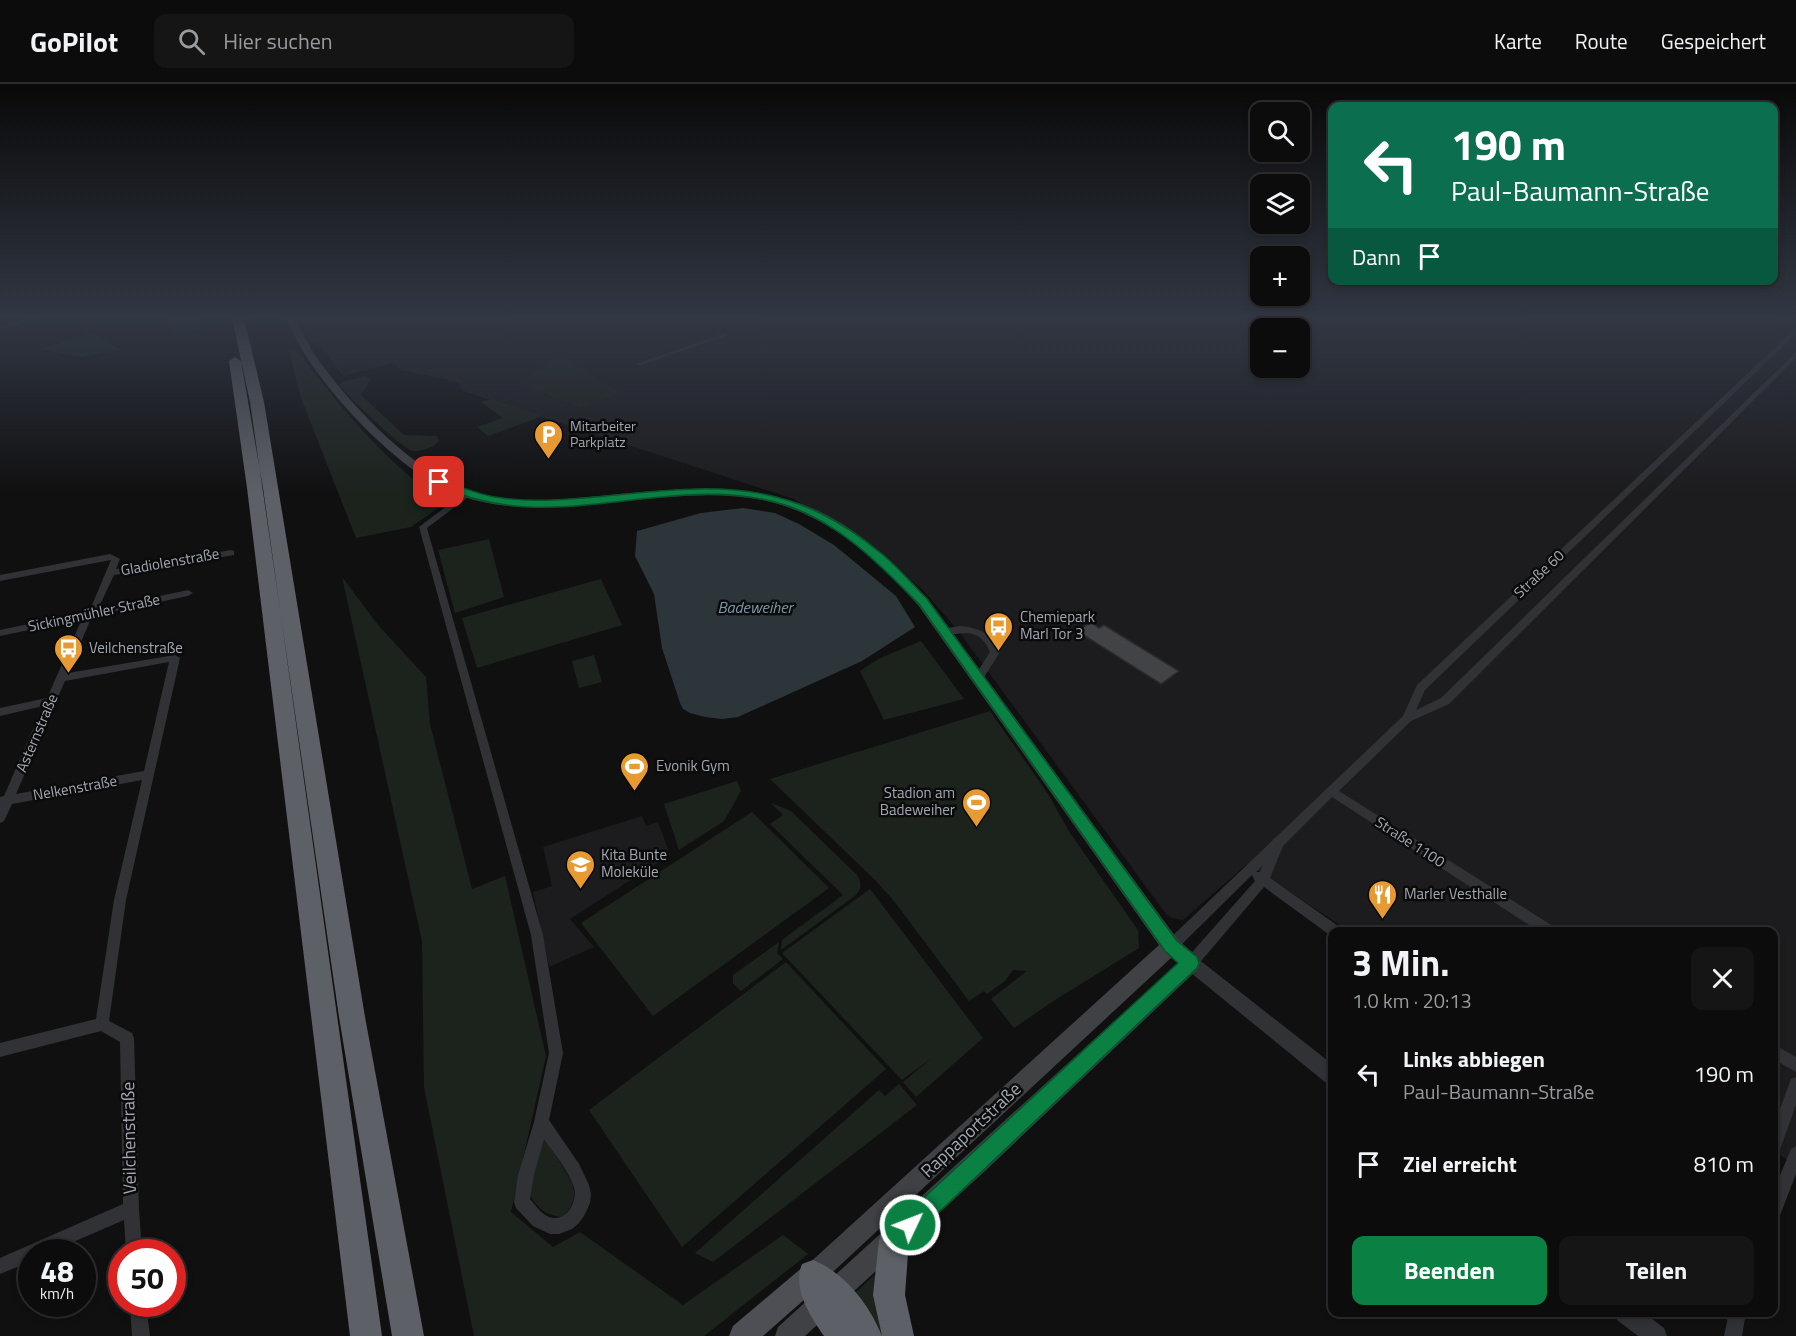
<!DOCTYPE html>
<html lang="de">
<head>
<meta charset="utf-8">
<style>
	body { margin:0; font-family:"Titillium Web",sans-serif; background:#151516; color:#f1f3f6; height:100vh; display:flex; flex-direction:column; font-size:22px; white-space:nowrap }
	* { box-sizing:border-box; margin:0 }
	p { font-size:20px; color:#9a9b9d }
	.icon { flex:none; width:33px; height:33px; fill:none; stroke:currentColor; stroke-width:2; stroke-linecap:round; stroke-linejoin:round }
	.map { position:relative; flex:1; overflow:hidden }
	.panel { position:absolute; left:1328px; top:843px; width:450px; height:390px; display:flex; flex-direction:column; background:#0c0c0d; border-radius:12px; box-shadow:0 3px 9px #0003,0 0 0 2px #2c2c2e }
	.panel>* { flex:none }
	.guide { position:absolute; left:1328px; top:18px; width:450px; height:183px; border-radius:12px; box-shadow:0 3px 9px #0003,0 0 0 2px #2c2c2e; background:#0b6e4f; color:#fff; overflow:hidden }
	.buttons { position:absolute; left:1250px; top:18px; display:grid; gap:12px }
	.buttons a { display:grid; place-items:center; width:60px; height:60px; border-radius:12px; background:#0c0c0d; box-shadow:0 3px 9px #0003,0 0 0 2px #2c2c2e; font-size:30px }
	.speed { position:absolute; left:18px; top:1155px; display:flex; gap:12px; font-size:30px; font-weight:700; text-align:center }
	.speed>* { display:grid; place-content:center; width:78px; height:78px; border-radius:50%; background:#0c0c0d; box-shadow:0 3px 9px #0003,0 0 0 2px #2c2c2e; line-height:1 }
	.speed small { font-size:15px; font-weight:400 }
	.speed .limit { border:9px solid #d22; background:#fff; color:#111 }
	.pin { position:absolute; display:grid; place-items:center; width:51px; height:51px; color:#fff; margin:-26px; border-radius:12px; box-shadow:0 3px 9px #0006 }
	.me { position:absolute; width:66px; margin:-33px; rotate:47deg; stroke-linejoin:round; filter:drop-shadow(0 0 4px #0008) }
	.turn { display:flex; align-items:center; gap:21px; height:126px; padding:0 24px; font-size:27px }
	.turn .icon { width:78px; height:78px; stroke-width:2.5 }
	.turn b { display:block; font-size:42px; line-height:51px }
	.then { display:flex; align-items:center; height:57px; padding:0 24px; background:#0003; gap:12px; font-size:22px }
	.round { display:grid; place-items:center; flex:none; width:63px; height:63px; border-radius:12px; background:#151516 }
	.summary { display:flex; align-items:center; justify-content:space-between; height:102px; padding:0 24px }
	h1 { font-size:36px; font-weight:700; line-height:45px }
	.primary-button { display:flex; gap:12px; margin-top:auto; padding:12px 24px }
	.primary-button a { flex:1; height:69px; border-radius:12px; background:#0b8043; color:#fff; font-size:24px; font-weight:700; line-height:69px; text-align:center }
	.primary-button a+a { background:#151516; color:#f1f3f6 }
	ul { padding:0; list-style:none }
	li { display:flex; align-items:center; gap:18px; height:90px; padding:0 24px }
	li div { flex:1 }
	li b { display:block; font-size:22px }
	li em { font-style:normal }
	header { display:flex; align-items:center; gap:36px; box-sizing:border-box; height:84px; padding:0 30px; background:#0c0c0d; border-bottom:2px solid #2c2c2e }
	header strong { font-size:28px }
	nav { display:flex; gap:33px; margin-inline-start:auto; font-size:21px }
	.search { width:420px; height:54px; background:#151516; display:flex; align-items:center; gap:15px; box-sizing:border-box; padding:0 21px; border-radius:12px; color:#9a9b9d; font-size:22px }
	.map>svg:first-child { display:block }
</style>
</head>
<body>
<header>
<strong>GoPilot</strong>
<div class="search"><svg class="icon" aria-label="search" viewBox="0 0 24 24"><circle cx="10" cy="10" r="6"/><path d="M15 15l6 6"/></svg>Hier suchen</div>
<nav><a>Karte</a><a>Route</a><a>Gespeichert</a></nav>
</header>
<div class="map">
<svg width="1796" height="1252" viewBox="0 0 1796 1252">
	<rect width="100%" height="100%" fill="#101011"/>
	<!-- built -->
	<path fill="#1c1c1e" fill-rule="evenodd" d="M299,234H1796V1082L1773,1066V848L1349,847L1247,780L1183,836L1172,834L1166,830L957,545L920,503L794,415L466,308L461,305L459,299L454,297L401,286L393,279L343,292L317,257H311ZM1260,244H1299V284H1260Z
		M642,732L646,742L658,738L670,771L570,835L594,863L549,883L533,808L552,802L543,763Z"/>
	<!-- green -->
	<path fill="#1c231d" d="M163,234H202L205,244L179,250Z
		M93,248L120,266L81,273L42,265Z
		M288,264L297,266C332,313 375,366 422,402C430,408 441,411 451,415L411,443L356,454L301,314Z
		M558,270L563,271L619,309L581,324L520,299L522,296Z
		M365,292L371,295L361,311L404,351L437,352L439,357C434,363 422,368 413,367C402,365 348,312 339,301L345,297Z
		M492,315L543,332L488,352L477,343L503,334L481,318Z
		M489,455L504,513L455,529L438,466Z
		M342,493L378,541L426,593L430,640L472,805L505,792L546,972L511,1128L553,1163L580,1148L683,1221L783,1151L808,1170L704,1252H474L424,1003L422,857Z
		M601,495L622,541L477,584L462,534Z
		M921,557L964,615L884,636L860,587L878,575Z
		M594,571L602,598L579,604L572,577Z
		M990,627L1048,710L1070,749L1138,846L1139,864L1055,916L1014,944L991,915L1027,887L1013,886L1005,897L987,910L984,907L969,917L894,817L875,796L770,695Z
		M737,697L741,707L724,737L679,766L664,720Z
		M771,719L791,727L858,792C861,799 862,805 856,811L781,866L782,856L843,811L770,740L783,731Z
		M752,728L829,804L653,932L581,839Z
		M870,805L983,954L916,1013L903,998L932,974L902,996L782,869Z
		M779,858L777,869L783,875L741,907L733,899V891Z
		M786,878L886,985L682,1163L589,1026Z
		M899,1000L917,1021L713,1178L695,1169L879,1006L885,1012Z
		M543,1053C549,1059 554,1069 559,1077C572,1099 584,1111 562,1133C547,1132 535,1123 529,1109Z
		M880,1186L889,1252H876L852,1212Z"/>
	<!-- water -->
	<path fill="#2c353a" d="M743,424L775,429L799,440L834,461L896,512L915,543L862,577L738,633L722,635L705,633L690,629L683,625L680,619L662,564L654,510L635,472L637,447L701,429Z"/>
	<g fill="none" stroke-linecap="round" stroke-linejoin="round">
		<!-- stream -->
		<path stroke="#2c353a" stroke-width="2" d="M0,244L36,234"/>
	</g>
	<!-- building -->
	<path fill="#414347" stroke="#2a2a2d" stroke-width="1.5" d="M1091,538L1099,544L1104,541L1179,587L1161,600L1077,547Z"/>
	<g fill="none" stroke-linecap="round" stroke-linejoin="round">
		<!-- minor -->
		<path fill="#313236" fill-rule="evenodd" d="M1796,244V250L1425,606L1416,626L1441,614L1796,268V274L1449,620L1411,637L1339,707L1556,844L1557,848H1540L1332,713L1283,762L1270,794L1341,844L1342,848H1332L1331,852L1264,803L1196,883L1191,885L1186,883L1184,879L1186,875L1255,797L1252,791L1176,866L1171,868L1166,866L1164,862L1166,858L1403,632L1417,601ZM1263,781L1260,788H1256Z
			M724,249L727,251L726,252L641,281L636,280Z
			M464,409H470L471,411L427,444L543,851L563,969L549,1036L579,1080L589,1101L591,1110L590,1119L584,1132L579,1139L572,1145L559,1150H550L533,1142L516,1124L514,1118L518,1091L534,1038L549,969L531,851L419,443ZM544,1055C554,1070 569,1087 574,1104C578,1119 564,1141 547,1132C541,1129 535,1121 530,1115L534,1091Z
			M231,466L234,467V471L114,491L98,525L188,506L193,509L188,512L92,532L68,589L175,571L180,574L126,816L109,937L132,949L134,954L139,1125L142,1168H126L124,1136L50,1168H32V1177L0,1190V1174L123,1120L120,958L101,947L0,973V959L96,935L114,816L142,696L12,720L4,737L0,739V713L4,712L43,622L0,632V624L47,614L82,535L0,552V546L86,528L92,521L111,476L0,497V491L110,470L120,475L116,485ZM169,578L144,687L16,710L65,597Z
			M961,542C980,544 992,550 1000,568L983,595L979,596L974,593L990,568C977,536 954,557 941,547L946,544Z
			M1773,960L1796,973V988L1773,975Z
			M1796,993V1021L1778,1071L1773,1074V1044L1791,995Z
			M1796,1062V1090L1779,1134L1773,1136V1108L1791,1065Z
			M130,1220H146L150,1252H132Z
			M1729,1228H1746L1742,1252H1724Z"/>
		<!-- tertiary -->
		<path fill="#313236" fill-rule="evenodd" d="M1191,871L1197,874L1332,980V1001L1325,998L1185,884L1182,879L1185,874Z
			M1614,1228H1643L1664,1244L1667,1252H1638L1617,1236Z"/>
		<!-- secondary -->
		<path fill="#3f4145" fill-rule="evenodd" d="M286,234H295C303,250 311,267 322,281C356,327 415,388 469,407C509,422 558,416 600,412C663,406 727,399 789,416C846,432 888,473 928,515L1178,856L1198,873L1200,879L1198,885L985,1087L805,1252H775L778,1243L1178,879L1171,874L821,1199L813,1203L805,1199L801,1191L805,1183L1159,861L918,521C880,479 840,441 785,422C734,405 676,412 623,417C570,422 512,430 461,412C407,393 345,328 312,281C302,267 294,250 286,234Z"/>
		<!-- primary -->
		<path fill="#4d4f54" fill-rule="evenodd" d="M813,1178L822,1182L826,1191L822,1200L763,1252H729L733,1242L804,1182Z"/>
		<!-- motorway -->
		<path fill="#5d6066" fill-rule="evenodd" d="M232,234H244L264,318L365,933L424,1252H392L339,933L250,318Z
			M235,273L241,277L263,404L382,1252H350L247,404L229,277Z
			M894,1141L905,1145L909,1156L905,1211L914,1252H824C810,1232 792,1204 802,1180L813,1176C845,1189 869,1220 882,1252L873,1211L879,1156L883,1145Z"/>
	</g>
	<!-- sky -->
	<linearGradient id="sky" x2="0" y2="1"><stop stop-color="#090909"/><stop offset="0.57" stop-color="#313743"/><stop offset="1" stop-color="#313743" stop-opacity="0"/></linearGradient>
	<rect width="1796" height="409" fill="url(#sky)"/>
	<!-- route -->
	<path fill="#0b8043" stroke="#07532c" stroke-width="1.5" d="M439,395C458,401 475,410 495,413C538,420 583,414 626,410C731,399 797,400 882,470C898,483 912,500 927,515L1177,857L1197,873L1199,879L1197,884L918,1148L910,1151L903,1148L900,1141L903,1133L1178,879L1165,867L919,520C880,481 839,438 785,421C700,394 613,427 527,423C494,421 465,414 435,401V396Z"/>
	<!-- icons -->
	<defs>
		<symbol id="parking-pin" viewBox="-11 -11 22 30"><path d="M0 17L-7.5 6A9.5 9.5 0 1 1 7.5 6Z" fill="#e79932" stroke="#0b0b0c"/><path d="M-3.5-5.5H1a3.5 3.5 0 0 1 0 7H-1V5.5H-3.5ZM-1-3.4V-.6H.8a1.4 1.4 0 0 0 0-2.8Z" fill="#fff"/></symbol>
		<symbol id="bus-pin" viewBox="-11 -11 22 30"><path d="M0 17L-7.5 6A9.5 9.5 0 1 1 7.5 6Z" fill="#e79932" stroke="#0b0b0c"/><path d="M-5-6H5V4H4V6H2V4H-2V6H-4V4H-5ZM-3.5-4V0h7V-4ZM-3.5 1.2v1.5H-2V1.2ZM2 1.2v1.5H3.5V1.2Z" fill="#fff"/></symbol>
		<symbol id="stadium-pin" viewBox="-11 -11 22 30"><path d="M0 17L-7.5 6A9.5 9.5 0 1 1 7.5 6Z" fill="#e79932" stroke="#0b0b0c"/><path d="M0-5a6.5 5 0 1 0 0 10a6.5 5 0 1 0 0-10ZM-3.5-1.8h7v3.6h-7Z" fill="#fff"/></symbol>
		<symbol id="school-pin" viewBox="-11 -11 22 30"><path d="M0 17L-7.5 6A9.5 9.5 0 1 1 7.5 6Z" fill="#e79932" stroke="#0b0b0c"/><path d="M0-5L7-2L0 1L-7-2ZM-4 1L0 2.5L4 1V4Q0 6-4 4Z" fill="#fff"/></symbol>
		<symbol id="restaurant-pin" viewBox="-11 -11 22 30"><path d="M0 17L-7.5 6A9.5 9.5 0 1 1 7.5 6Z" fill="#e79932" stroke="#0b0b0c"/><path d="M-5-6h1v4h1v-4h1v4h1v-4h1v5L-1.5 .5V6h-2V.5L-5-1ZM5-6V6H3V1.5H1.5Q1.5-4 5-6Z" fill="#fff"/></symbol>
	</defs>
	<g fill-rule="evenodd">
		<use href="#parking-pin" x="532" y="334" width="33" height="45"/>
		<use href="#bus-pin" x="982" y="526" width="33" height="45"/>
		<use href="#bus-pin" x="52" y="548" width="33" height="45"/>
		<use href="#stadium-pin" x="618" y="666" width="33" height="45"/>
		<use href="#stadium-pin" x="960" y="702" width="33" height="45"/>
		<use href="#school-pin" x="564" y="764" width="33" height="45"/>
		<use href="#restaurant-pin" x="1366" y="794" width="33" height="45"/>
	</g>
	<g text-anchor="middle" stroke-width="5" stroke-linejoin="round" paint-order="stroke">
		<!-- far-poi labels -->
		<g font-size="14" fill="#a1a8b1" stroke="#0b0b0c" text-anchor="start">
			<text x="570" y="347">Mitarbeiter<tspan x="570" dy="16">Parkplatz</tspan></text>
		</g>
		<!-- street labels -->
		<g font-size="15" fill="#a1a8b1" stroke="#0b0b0c">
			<text transform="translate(170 478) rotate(-10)" y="5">Gladiolenstraße</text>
			<text transform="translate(1539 490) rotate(-43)" y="5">Straße 60</text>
			<text transform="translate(94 529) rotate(-12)" y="5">Sickingmühler Straße</text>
			<text transform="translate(37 649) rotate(-67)" y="5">Asternstraße</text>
			<text transform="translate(75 704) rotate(-10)" y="5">Nelkenstraße</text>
			<text transform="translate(1410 758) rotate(33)" y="5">Straße 1100</text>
		</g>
		<!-- poi labels -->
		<g font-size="15" fill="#a1a8b1" stroke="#0b0b0c" text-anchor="start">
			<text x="1020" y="538">Chemiepark<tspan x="1020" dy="17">Marl Tor 3</tspan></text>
			<text x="89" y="569">Veilchenstraße</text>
			<text x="656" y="687">Evonik Gym</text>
			<text x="955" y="714" text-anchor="end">Stadion am<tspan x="955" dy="17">Badeweiher</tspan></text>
			<text x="601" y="776">Kita Bunte<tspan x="601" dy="17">Moleküle</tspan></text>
			<text x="1404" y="815">Marler Vesthalle</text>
		</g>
		<!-- water labels -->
		<g font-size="16" font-style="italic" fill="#7999ab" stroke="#0b0b0c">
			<text x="755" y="529">Badeweiher</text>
		</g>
		<!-- near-street labels -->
		<g font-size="18" fill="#a1a8b1" stroke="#0b0b0c">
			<text transform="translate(971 1046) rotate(-43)" y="6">Rappaportstraße</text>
			<text transform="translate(129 1054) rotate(-91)" y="6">Veilchenstraße</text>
		</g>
	</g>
</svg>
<div class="buttons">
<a><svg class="icon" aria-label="search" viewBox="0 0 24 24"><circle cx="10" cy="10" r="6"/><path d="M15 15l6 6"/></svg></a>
<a><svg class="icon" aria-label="layers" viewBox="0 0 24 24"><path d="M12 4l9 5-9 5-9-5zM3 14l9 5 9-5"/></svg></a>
<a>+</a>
<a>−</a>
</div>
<div class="speed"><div>48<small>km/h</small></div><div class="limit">50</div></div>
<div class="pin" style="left:439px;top:398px;background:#d93025"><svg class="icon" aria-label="arrive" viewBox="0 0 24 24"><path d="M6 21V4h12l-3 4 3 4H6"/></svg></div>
<svg class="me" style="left:910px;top:1141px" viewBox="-20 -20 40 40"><circle r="17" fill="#0b8043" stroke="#fff" stroke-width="3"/><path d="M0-11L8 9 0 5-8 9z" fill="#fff"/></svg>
<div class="guide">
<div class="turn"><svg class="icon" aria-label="left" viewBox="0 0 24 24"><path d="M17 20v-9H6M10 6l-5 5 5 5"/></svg><div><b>190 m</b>Paul-Baumann-Straße</div></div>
<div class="then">Dann<svg class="icon" aria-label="arrive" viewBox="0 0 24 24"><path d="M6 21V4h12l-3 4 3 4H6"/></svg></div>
</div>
<section class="panel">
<div class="summary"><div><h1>3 Min.</h1><p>1.0 km · 20:13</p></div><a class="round"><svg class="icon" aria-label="close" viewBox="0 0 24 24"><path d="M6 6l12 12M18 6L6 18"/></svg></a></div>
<ul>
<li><svg class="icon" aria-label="left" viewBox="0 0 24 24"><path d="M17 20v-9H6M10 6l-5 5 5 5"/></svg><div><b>Links abbiegen</b><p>Paul-Baumann-Straße</p></div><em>190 m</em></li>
<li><svg class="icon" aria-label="arrive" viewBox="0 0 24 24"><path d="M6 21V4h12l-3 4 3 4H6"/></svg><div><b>Ziel erreicht</b></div><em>810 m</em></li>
</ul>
<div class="primary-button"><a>Beenden</a><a>Teilen</a></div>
</section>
</div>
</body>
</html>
